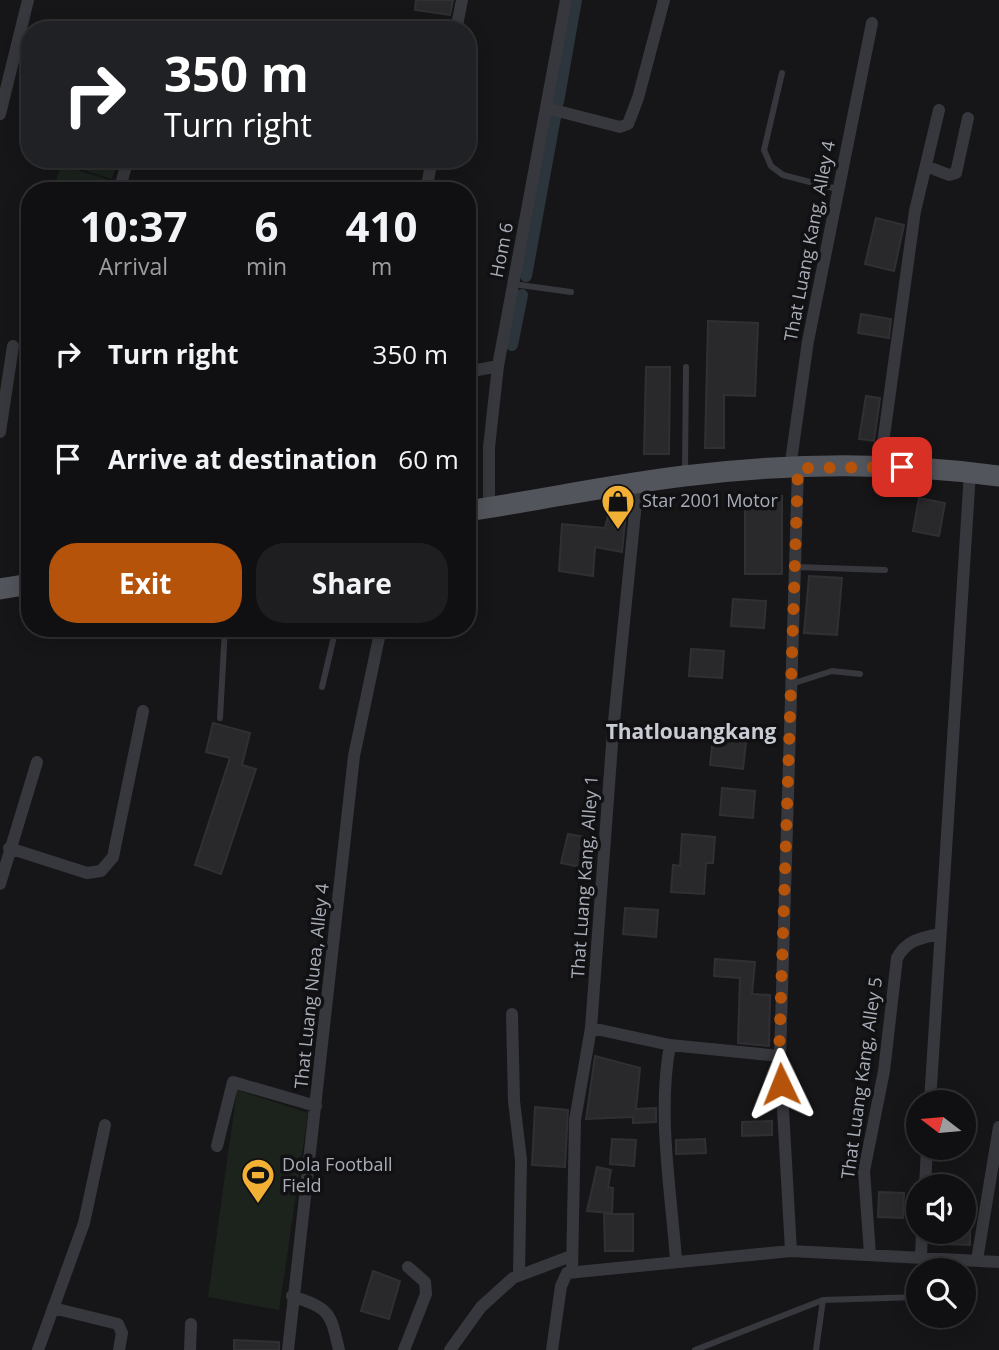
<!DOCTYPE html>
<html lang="en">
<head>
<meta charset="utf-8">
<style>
	body { margin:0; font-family:"Open Sans",sans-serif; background:#1e1e20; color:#f1f3f6; height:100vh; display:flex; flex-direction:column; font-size:26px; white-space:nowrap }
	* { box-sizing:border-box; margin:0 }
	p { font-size:23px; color:#9c9d9f }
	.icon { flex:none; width:38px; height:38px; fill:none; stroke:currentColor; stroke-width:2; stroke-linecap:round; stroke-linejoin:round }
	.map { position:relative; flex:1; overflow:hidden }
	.details { position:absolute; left:21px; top:182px; width:455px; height:455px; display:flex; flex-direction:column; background:#101012; border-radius:28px; box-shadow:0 4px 18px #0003,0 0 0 2px #303032 }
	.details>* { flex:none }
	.guide { position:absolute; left:21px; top:21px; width:455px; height:147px; border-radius:28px; box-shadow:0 4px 18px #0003,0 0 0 2px #303032; background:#202124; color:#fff; overflow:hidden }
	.needle { width:46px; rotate:286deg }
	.fabs { position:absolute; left:906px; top:1090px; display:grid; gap:14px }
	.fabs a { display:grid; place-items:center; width:70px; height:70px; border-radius:50%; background:#101012; box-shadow:0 4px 18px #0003,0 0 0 2px #303032; font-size:35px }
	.pin { position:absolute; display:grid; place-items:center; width:60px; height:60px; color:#fff; margin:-30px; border-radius:14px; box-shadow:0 4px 10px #0006 }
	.me { position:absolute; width:77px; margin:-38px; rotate:358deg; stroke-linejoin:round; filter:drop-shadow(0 0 5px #0008) }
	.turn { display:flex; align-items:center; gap:24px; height:147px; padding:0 28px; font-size:32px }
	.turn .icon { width:91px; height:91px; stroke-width:2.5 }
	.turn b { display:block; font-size:49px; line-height:60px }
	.eta { display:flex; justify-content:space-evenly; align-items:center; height:119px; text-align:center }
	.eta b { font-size:42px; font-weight:700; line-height:49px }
	.action { display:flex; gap:14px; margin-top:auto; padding:14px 28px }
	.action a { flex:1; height:80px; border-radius:28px; background:#b45309; color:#fff; font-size:28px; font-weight:700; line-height:80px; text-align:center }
	.action a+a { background:#1e1e20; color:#f1f3f6 }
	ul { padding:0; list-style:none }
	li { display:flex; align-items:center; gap:21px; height:105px; padding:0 28px }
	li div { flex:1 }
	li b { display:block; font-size:26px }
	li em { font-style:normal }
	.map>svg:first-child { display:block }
</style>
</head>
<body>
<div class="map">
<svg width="999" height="1350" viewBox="0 0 999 1350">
	<rect width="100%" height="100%" fill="#161618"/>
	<!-- green -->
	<path fill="#1c231d" d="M63,159H118L112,179L61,163Z
		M61,165L112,181L109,191H53Z
		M237,1090L308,1113L279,1310L208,1297Z"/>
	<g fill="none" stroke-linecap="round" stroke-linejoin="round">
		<!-- canal -->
		<path stroke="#2c353c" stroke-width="12" d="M558,102L576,0
			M526,276L555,117
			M512,345L522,295"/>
	</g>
	<!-- building -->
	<path fill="#29292c" stroke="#303034" stroke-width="2" d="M416,0H453L450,15L415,10Z
		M876,218L904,225L894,271L865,264Z
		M861,314L891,319L889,338L858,333Z
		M708,321L758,323L755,396L724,395V448H705Z
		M646,367H670L669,454H644Z
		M866,396L880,398L874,441L859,439Z
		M745,496H782V574H745Z
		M919,498L945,503L939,536L913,531Z
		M610,508L626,512L622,552L595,547L593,576L559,571L562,524L605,528Z
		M809,576L842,578L837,635L804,633Z
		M733,599L766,601L764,628L731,626Z
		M691,649L724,651L722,678L689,676Z
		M213,723L250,733L242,765L256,769L221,874L195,865L230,758L206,752Z
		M713,738L746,742L743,769L710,765Z
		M722,788L755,791L753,818L720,815Z
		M568,834L596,839L594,870L561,863Z
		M682,834L715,837L713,863H706L704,894L671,892L673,865L680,866Z
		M625,908L658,910L656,937L623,934Z
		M715,959L755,962L752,994L770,995L769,1046L738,1043L740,978L714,976Z
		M595,1056L640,1068L636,1109L656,1108V1122L633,1123V1117L586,1119Z
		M535,1107L568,1110L565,1167L532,1165Z
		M772,1121V1135L742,1136V1122Z
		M612,1139L636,1140L634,1166L610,1164Z
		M705,1139L706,1153L676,1154V1140Z
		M597,1167L611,1170L608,1187L613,1188L612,1213L587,1211Z
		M879,1192L904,1193L903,1218L878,1217Z
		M604,1214H633V1251H605Z
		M945,1232H970V1245L945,1244Z
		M373,1271L400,1281L389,1319L361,1311Z
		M234,1340L279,1342V1350H234Z"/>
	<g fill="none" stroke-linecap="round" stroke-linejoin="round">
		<!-- service -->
		<path stroke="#37383d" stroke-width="6" d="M782,73L764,150L771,166L783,175L837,189
			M513,284L571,292
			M685,471L686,367
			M795,567L885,570
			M791,684L832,671L860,674
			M322,687L336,628
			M220,718L225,628
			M695,1350L823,1300L919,1297
			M816,1350L823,1300"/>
		<!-- minor -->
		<path stroke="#37383d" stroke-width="12" d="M456,30L462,0
			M546,108L620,127L628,124L638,98L664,0
			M0,114L28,0
			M926,166L949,175L956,173L968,118
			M119,191L128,159
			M426,191L432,159
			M467,372L498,366
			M0,432L13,346
			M880,465L915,211L939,110
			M790,468L808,341L872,23
			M489,508V447L498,366L566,0
			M9,848L87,873L101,871L113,857L143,711
			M0,884L37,762
			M512,1014L514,1101L521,1160L519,1273
			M591,1028L670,1045L780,1056
			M670,1045C657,1114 671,1190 676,1260
			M930,1102L970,472
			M217,1146L233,1082L316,1106
			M925,1186L927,1148
			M791,1251L780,1056L798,468
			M870,1254L864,1171L884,1071L897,958C907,940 920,938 939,934
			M921,1256L922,1232
			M977,1260L999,1127
			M572,1272L575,1120L591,1028L613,731L638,483
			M292,1296C330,1309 330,1311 339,1350
			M53,1308L118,1324L122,1333L119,1350
			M38,1350L84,1223L105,1125
			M190,1350L191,1324
			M288,1350L354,756L381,628
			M404,1350L426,1294L425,1282L408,1267
			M450,1350L481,1307L513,1278L571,1256
			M552,1350L561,1286L567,1273L791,1251L999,1262"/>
		<!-- primary -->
		<path stroke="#53555c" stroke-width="21" d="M467,511C540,500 611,485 684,476C788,463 895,462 999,476
			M0,589L30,584"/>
	</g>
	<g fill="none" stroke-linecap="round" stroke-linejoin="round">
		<!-- route -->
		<path stroke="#b45309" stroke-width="12" stroke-dasharray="0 21.6" d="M781,1084L779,1056L798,468L902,467"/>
	</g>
	<!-- icons -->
	<defs>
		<symbol id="shop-pin" viewBox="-11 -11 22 30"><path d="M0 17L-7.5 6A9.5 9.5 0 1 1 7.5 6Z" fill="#f2b134" stroke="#111113"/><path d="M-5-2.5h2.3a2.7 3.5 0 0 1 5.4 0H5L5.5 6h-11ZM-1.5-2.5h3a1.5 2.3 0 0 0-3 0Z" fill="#111"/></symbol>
		<symbol id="stadium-pin" viewBox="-11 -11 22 30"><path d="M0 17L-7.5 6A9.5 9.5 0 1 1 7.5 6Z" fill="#f2b134" stroke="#111113"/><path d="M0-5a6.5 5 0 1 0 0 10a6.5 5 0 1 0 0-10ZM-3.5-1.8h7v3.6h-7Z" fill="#111"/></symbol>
	</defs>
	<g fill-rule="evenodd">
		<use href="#shop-pin" x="599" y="482" width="38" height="52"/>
		<use href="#stadium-pin" x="239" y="1156" width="38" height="52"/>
	</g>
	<g text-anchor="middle" stroke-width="7" stroke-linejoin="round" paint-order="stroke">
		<!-- street labels -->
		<g font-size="18" fill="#a8adb8" stroke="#111113">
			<text transform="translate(810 241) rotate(-79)" y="6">That Luang Kang, Alley 4</text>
			<text transform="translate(502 250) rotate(-79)" y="6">Hom 6</text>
			<text transform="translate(585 877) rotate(-86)" y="6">That Luang Kang, Alley 1</text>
			<text transform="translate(312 986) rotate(-84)" y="6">That Luang Nuea, Alley 4</text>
			<text transform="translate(862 1078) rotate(-82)" y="6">That Luang Kang, Alley 5</text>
		</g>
		<!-- poi labels -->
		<g font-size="18" fill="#a8adb8" stroke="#111113" text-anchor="start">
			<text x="642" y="507">Star 2001 Motor</text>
			<text x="282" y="1171">Dola Football<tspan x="282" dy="21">Field</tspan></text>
		</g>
		<!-- quarter labels -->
		<g font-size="21" font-weight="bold" fill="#c9ccd4" stroke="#111113">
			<text x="691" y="739">Thatlouangkang</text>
		</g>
	</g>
</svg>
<div class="fabs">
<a><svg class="needle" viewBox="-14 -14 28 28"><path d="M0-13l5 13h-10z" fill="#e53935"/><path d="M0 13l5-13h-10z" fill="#9c9d9f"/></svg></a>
<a><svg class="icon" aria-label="sound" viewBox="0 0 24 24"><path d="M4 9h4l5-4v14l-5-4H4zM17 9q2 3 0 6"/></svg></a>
<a><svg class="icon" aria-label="search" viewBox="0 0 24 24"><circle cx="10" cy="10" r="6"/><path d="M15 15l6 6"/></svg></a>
</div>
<div class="pin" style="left:902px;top:467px;background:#d93025"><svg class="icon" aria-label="arrive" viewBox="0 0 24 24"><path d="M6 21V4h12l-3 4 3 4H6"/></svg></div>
<svg class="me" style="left:781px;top:1084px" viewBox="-20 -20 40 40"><path d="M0-17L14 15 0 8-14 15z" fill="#b45309" stroke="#fff" stroke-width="4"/></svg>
<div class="guide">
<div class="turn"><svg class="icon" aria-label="right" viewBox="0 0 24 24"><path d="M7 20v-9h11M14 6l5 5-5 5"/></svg><div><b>350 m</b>Turn right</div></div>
</div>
<section class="details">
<div class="eta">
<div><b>10:37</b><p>Arrival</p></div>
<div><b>6</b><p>min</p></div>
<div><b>410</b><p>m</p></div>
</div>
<ul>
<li><svg class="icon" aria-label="right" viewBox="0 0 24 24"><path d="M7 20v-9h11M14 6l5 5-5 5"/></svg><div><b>Turn right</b></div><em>350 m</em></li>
<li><svg class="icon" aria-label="arrive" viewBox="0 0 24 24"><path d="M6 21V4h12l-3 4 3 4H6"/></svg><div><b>Arrive at destination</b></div><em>60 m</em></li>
</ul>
<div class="action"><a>Exit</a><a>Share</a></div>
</section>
</div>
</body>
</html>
